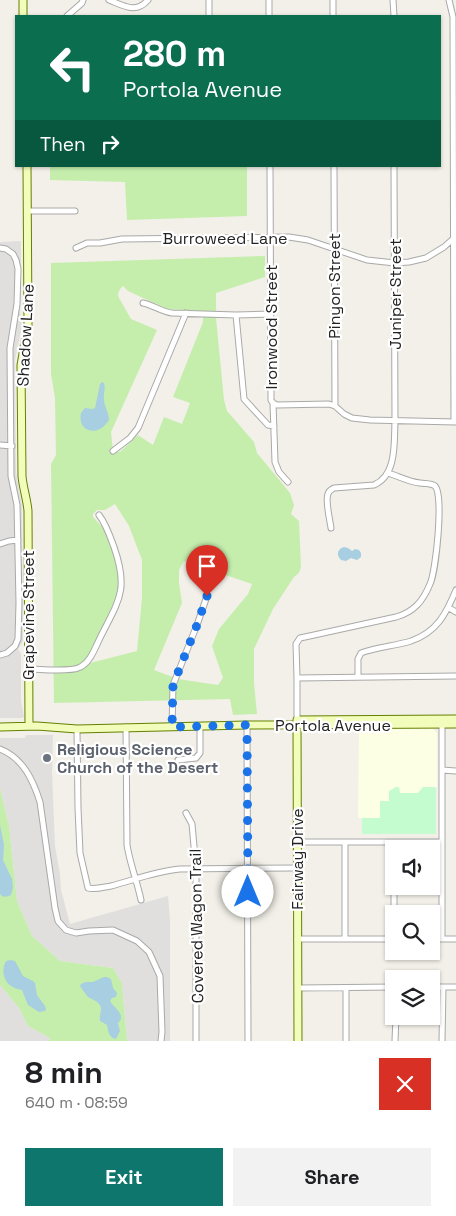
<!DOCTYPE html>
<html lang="en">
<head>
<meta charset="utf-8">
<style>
	body { margin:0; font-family:"Space Grotesk",sans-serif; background:#f2f2f2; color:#202124; height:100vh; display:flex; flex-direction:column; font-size:19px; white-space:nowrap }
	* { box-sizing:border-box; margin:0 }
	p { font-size:16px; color:#757577 }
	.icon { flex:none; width:28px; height:28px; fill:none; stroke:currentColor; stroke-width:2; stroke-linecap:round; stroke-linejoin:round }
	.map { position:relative; height:1041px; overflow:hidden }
	.drawer { display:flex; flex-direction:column; background:#fff; flex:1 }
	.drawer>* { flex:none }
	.guide { position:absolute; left:15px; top:15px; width:426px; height:152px; border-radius:0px; box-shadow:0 1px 4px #0004; background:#0b6e4f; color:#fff; overflow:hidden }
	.controls { position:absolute; left:385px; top:840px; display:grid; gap:10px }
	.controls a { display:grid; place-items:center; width:55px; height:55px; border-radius:0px; background:#fff; box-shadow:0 1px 4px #0004; font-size:25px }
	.pin { position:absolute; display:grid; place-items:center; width:42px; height:42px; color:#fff; margin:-51px -21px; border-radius:50% 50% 50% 0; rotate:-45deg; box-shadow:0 0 5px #0007 }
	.pin .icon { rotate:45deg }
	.me { position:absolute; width:55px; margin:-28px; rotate:0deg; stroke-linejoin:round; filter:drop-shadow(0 0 4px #0008) }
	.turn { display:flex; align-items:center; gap:18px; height:105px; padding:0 25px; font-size:22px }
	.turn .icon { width:65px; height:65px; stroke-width:2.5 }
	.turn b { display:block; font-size:35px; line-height:42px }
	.then { display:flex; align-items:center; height:48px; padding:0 25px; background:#0003; gap:10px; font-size:19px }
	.round { display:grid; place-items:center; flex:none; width:52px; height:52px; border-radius:0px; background:#f2f2f2 }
	.headline { display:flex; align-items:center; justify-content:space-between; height:85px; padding:0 25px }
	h1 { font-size:30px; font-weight:700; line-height:38px }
	.button { display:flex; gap:10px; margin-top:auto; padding:10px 25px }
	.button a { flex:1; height:58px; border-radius:0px; background:#0f766e; color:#fff; font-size:20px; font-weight:700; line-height:58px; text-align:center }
	.button a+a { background:#f2f2f2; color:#202124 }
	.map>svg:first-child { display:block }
</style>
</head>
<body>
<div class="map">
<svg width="456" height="1041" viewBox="0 0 456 1041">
	<rect width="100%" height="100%" fill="#f2f0e8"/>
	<!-- residential -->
	<path fill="#e0dfde" d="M21,241V291L20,310L22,326L15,360L16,472L22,507L23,641L18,649L21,654V701L24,717L21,718H0V242Z
		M26,735H53L52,772L55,846L60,874L61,890L70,924L168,896L170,920V1041H127L122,983L113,968L60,961L32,936L17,901L9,826L0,788V738H25Z
		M0,985L19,1008L28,1026L50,1038L49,1041H0Z"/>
	<!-- education -->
	<path fill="#fcffe4" d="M433,728L437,733V787H423L418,793H400L399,792L389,801L380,819L358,818L359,730Z"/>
	<!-- grass -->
	<path fill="#c5eead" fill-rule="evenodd" d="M50,166H247V216L127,220L125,182L50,180Z
		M265,256V277L216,293V318L224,400L227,411L254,442L257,453L290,493L294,505L291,514L299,521L301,567L299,573L294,577L273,609L254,649V683L257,714L233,715L230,699L54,703L51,464L56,455L55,398L51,374V263ZM123,286L128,291L167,309L203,311V322L173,397L190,403L182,424L164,417L153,445L138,435L120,452L113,451L111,432L157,330L131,319L119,298L118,294L120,289ZM115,504L129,526L142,560V598L137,651L90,663L88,660C101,634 122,602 118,573C116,559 110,545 106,532L103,528L93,517V514L97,510H105ZM184,561L252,584L248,594L219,629L212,646L223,678L218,685L178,679L154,670L182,603L179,583V570Z
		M0,788L9,826L17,901L32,936L60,961L113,968L122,983L127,1041H49L50,1038L28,1026L19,1008L0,985Z"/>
	<!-- park -->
	<path fill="#c5fccf" d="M396,787H399L400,793H418L423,787H435L436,789V834H362V818H380V801H389V791Z"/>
	<!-- water -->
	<path fill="#a7cee1" d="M102,382L104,383C106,389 103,393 104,399C104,407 109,412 109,420C98,438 77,432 81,413L85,408L92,409L95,408L100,384Z
		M344,547L348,548L352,551L355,549L359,550L361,553V557L357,560L351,558L346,561L341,560C336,555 337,549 344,547Z
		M0,825L4,845L3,860L12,879L13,888L11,895C7,897 3,898 0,894Z
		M10,960L15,961L23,976L33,981L35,983L37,995L45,1006L46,1009L45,1011L39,1012L28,1005L22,990C19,989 16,989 13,987C3,983 1,969 6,961Z
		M104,977H107L111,979L113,988L117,993L116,997L112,998L110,1001C114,1008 127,1015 118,1023L120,1031L116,1039C109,1038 108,1031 107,1025L100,1021C99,1016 101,1013 101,1009C101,1001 91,1000 87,996C85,993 82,989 80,986L81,984L86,982H93Z"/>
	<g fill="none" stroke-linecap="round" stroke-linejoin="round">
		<defs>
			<path id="street" d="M109,0C124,6 136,14 148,0
				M209,0V16
				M269,0V16
				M333,0V16
				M393,0L394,16
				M449,0L453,17L454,422
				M67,16L82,3L83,0
				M270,166L271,400L273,403L275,462L279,472L288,482
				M334,166L335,406
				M27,211H75
				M0,248L6,249L13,254L16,260L18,269L17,304L10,348L11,476L17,505L19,603L18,639L15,646L7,653L0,655
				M76,248L87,243H100L122,239L289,237L308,240L367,260L395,263L409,262L426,258L444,247L454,238
				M143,303C153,305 162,312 172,313L236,315L271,314
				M236,315L244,399L268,425L274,426
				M273,403L277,405L329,404L335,406L344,414L352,418L370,420L456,422
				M0,445L12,446
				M113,451L130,438L138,428L186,313
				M331,528C330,520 325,501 328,494C329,490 331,490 334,488L374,485C397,475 394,443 395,421L394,166
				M0,544L9,541L18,540
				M449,608L456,612
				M28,669C39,669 69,672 78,668C90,664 95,648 100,638C119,600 129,590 114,547C110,536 106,524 99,515
				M358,677V659L361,653C377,647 395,646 411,641C437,632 446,614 456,590
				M297,678L456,676
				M297,720V678L296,644L300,638L305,637L396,617C414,612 423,601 430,584C436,571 444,495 435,486C431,483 425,484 420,483C409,482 398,476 388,473
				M442,724V939
				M247,725L248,1041
				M126,727L127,845C130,864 137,881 141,900
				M172,727L173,685L197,625L207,596
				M77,729L78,808L80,853L88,888C95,890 104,887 111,886C134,880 156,871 180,869L297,868
				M0,749C23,758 33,780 40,802L55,908L58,921L66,930L76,933L89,931L113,930L137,941L149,952L160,976L162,1032L161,1041
				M178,760L196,758L200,753V726
				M442,770L456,771
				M186,813L192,824L196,869V1041
				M297,842H442
				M394,914V886
				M297,939H394
				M345,939V842
				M431,939H456
				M431,987H456
				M298,988L394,987
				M346,1041V988
				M395,1041L396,1016
				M442,1041L443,987"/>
			<path id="secondary" d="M23,0V16
				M27,166L28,325L21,365L22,476C23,488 27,499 28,511L29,726
				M0,727L37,726L77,729L247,725L456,724
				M298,1041L297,720L456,719"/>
		</defs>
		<!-- street casing -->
		<use href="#street" stroke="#a9a9a9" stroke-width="7"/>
		<!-- secondary casing -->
		<use href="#secondary" stroke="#658100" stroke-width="9"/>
		<!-- street -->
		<use href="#street" stroke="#fff" stroke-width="5"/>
		<!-- secondary -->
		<use href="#secondary" stroke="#f2fdbb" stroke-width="7"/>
	</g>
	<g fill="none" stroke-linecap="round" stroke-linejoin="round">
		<!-- route -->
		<path stroke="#1a73e8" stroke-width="9" stroke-dasharray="0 16.2" d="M207,596L197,625L173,685L172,727L247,725L248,892"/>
	</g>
	<!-- markers -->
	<circle fill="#6b7280" stroke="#fff" stroke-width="2" cx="47" cy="758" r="5"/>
	<g text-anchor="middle" stroke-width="4.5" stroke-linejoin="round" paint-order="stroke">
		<!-- street labels -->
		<g font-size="16" fill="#222" stroke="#fff">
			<text x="225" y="244">Burroweed Lane</text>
			<text transform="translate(334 286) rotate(-90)" y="6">Pinyon Street</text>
			<text transform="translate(395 294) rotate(-90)" y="6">Juniper Street</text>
			<text transform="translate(271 327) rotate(-90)" y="6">Ironwood Street</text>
			<text transform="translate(25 335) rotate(-87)" y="6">Shadow Lane</text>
			<text transform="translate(28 615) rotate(-90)" y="6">Grapevine Street</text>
			<text x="333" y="731">Portola Avenue</text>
			<text transform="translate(297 859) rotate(-90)" y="6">Fairway Drive</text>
			<text transform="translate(196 926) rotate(-91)" y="6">Covered Wagon Trail</text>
		</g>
		<!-- worship labels -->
		<g font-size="16" font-weight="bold" fill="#5b616d" stroke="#fff" text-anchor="start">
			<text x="57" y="755">Religious Science<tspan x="57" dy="18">Church of the Desert</tspan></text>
		</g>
	</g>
</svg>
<div class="controls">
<a><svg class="icon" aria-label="sound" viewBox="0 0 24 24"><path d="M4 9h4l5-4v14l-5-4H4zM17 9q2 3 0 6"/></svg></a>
<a><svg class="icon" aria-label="search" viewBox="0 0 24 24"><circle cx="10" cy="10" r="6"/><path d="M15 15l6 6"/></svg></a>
<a><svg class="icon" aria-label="layers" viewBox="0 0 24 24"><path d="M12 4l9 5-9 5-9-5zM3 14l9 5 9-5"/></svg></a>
</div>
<div class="pin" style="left:207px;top:596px;background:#d93025"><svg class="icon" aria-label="arrive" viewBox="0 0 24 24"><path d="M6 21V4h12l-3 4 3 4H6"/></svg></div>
<svg class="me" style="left:248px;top:892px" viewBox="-20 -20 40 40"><circle r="19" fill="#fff"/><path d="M0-13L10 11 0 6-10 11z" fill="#1a73e8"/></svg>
<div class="guide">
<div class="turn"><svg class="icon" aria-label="left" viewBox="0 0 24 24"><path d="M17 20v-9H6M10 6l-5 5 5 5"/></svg><div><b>280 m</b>Portola Avenue</div></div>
<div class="then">Then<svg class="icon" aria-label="right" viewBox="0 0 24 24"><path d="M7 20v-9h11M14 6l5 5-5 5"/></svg></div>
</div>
</div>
<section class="drawer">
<div class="headline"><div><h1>8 min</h1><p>640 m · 08:59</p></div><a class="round" style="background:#d93025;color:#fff"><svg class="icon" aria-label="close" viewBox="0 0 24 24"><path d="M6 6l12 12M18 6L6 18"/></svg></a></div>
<div class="button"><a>Exit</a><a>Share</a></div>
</section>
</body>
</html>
